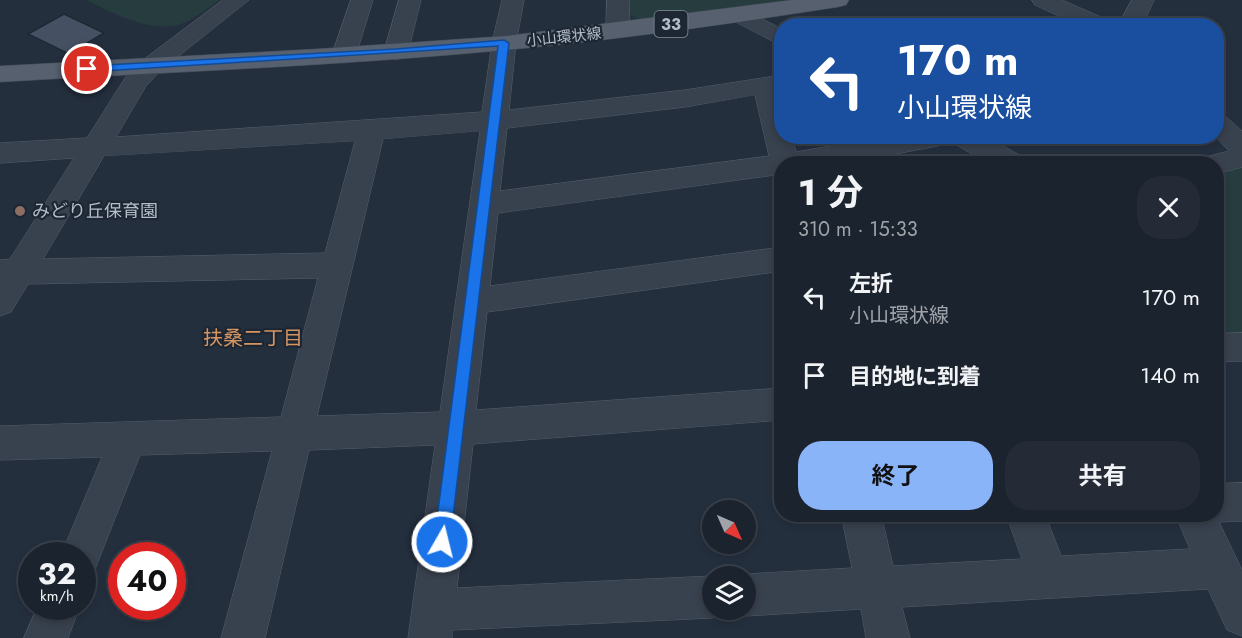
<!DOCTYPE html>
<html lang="ja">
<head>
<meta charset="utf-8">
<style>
	body { margin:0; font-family:Jost,"Noto Sans JP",sans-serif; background:#242b36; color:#f1f3f6; height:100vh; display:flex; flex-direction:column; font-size:22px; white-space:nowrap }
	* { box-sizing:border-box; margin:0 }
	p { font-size:20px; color:#a0a4aa }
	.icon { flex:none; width:33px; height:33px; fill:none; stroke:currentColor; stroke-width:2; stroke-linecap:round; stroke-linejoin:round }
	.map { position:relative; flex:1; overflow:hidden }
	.drawer { position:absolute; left:774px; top:156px; width:450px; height:366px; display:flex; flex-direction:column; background:#1b232e; border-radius:24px; box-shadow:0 3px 9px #0003,0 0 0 2px #39404a }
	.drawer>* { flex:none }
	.top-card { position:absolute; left:774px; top:18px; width:450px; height:126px; border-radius:24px; box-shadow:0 3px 9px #0003,0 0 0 2px #39404a; background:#1a4fa0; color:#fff; overflow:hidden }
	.needle { width:39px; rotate:135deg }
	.tools { position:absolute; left:702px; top:500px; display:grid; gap:12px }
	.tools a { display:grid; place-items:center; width:54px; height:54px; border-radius:50%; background:#1b232e; box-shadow:0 3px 9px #0003,0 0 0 2px #39404a; font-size:30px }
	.speed { position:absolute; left:18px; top:542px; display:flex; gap:12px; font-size:30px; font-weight:700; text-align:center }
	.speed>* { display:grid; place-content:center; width:78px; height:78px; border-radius:50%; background:#1b232e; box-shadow:0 3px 9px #0003,0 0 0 2px #39404a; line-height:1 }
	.speed small { font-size:15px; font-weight:400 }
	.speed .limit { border:9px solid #d22; background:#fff; color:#111 }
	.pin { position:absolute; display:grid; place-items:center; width:51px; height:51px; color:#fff; margin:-26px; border:3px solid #fff; border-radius:50%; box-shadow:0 2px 6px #0007 }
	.me { position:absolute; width:66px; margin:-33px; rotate:8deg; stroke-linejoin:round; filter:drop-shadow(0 0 4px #0008) }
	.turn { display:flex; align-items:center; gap:21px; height:126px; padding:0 24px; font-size:27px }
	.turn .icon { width:78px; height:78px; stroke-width:2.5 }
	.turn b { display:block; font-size:42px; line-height:51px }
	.round { display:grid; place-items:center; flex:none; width:63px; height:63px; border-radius:24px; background:#242b36 }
	.head { display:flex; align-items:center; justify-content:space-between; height:102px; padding:0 24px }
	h1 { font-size:36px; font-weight:700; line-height:45px }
	.action { display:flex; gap:12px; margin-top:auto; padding:12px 24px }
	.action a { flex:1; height:69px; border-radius:24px; background:#8ab4f8; color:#111; font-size:24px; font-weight:700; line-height:69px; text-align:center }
	.action a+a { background:#242b36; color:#f1f3f6 }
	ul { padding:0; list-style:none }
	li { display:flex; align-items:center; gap:18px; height:78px; padding:0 24px }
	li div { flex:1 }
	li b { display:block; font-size:22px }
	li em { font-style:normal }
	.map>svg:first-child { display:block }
</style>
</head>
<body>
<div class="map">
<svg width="1242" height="638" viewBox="0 0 1242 638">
	<rect width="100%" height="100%" fill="#242f3e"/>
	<!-- green -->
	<path fill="#263c3f" d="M87,0H220C209,7 197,17 184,23C154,35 114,14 87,0Z
		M628,0H791L641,20L624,12Z
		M1242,165V337L1217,338V171Z"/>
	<!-- building -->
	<path fill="#455162" stroke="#1f2835" stroke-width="1.5" d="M64,14L104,33L69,54L28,34Z"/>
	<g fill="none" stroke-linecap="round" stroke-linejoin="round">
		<defs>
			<path id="minor" d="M223,0H249L161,70L146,86L116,137L482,112L492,43L502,0H524L516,43L509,110L685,90L782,75V136H792L796,152L888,136H985L1023,157L1027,164H990L953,143L843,164H782V174L498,213L490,286L782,247V271L487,312L476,410L782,388V420L473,444L457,588L712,576V609H728L727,612L712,618L452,630V638H408L435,445L309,450L265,638H221L272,451L140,455L95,569L82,575V555H61L102,457L0,460V426L281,417L318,278L28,284L11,312L0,316V260L10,259L74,158L0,163V143L87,138L127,75L143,60ZM755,95L769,156L500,191L507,128L685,107ZM480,131L440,412L317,416L383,139ZM355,141L325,253L43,259L104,156Z
				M351,0H373L356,55L353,60L344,63L335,60L332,55Z
				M399,0H421L408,52L405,57L396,60L387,57L384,52Z
				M607,0H629L630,31L626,36H610L606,31Z
				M1032,0H1062L1110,21L1113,26H1081L1035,5Z
				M1132,0H1154L1142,26H1118Z
				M740,8L782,29V46L732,20L728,15L732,10Z
				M1216,113L1225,116L1242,131V167L1216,174V164H1202L1206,157L1229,151L1215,136Z
				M1242,333V361L1216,362V334Z
				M1242,483V521L1219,522L1242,570V636L1227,630L1208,589L902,607L910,638H866L861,609L746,616L731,609H746V576H741L746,574L852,568L841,514H881L893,566L1022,559L1006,514H1045L1061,556L1190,549L1175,514H1216V484Z
				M38,606H80L68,638H24Z"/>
			<path id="major" d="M792,0H849L846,5L838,7C728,24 617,40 506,50C338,66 169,72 0,82V66L317,49L506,36Z"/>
		</defs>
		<!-- minor casing -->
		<use href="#minor" stroke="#565f6c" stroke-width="1"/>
		<!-- major casing -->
		<use href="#major" stroke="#414a57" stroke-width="1"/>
		<!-- minor -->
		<use href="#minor" fill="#38414e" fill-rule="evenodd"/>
		<!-- major -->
		<use href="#major" fill="#56606e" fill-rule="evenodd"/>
	</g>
	<!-- route -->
	<path fill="#1a73e8" stroke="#114b97" stroke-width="1.5" d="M504,40L509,43L450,542L448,548L442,550L436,548L434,542L498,46L87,72L82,69L87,66L396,49Z"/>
	<!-- markers -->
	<circle fill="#8d6e63" stroke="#1d2633" stroke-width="2" cx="20" cy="211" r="6"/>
	<g text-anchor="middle" stroke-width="4.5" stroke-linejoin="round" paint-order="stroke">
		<!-- far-street labels -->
		<g font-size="15" fill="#b4bcc9" stroke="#1d2633">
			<text transform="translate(564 37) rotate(-6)" y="5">小山環状線</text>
		</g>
		<!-- shield labels -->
		<rect fill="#1d2633" stroke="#878f9c" stroke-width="1.5" x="654.5" y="11" width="33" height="26" rx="4.5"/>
		<g font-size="16" font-weight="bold" fill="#b4bcc9">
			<text x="671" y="30">33</text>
		</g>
		<!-- poi labels -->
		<g font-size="18" fill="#b4bcc9" stroke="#1d2633" text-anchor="start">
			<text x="32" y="217">みどり丘保育園</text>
		</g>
		<!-- neighbourhood labels -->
		<g font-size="20" fill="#d59563" stroke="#1d2633">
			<text x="253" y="345">扶桑二丁目</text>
		</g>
	</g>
</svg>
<div class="tools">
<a><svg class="needle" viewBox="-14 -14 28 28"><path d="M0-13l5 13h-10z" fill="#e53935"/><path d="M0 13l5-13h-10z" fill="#a0a4aa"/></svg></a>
<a><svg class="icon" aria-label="layers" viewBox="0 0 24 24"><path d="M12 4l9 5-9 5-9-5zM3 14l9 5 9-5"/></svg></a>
</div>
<div class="speed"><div>32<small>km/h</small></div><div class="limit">40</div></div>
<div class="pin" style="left:87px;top:69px;background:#d93025"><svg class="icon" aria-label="arrive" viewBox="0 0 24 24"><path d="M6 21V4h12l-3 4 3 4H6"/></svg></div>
<svg class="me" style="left:442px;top:542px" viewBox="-20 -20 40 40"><circle r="17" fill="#1a73e8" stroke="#fff" stroke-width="3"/><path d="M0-11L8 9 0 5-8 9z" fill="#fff"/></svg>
<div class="top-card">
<div class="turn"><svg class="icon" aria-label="left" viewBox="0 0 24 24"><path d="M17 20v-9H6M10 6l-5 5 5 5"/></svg><div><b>170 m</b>小山環状線</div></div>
</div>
<section class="drawer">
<div class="head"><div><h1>1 分</h1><p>310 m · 15:33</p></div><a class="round"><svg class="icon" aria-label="close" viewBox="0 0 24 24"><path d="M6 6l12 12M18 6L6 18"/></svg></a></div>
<ul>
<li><svg class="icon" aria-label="left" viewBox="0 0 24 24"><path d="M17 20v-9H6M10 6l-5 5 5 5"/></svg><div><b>左折</b><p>小山環状線</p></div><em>170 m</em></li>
<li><svg class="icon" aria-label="arrive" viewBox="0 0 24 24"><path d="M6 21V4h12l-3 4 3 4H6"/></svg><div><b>目的地に到着</b></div><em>140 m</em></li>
</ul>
<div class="action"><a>終了</a><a>共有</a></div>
</section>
</div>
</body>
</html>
